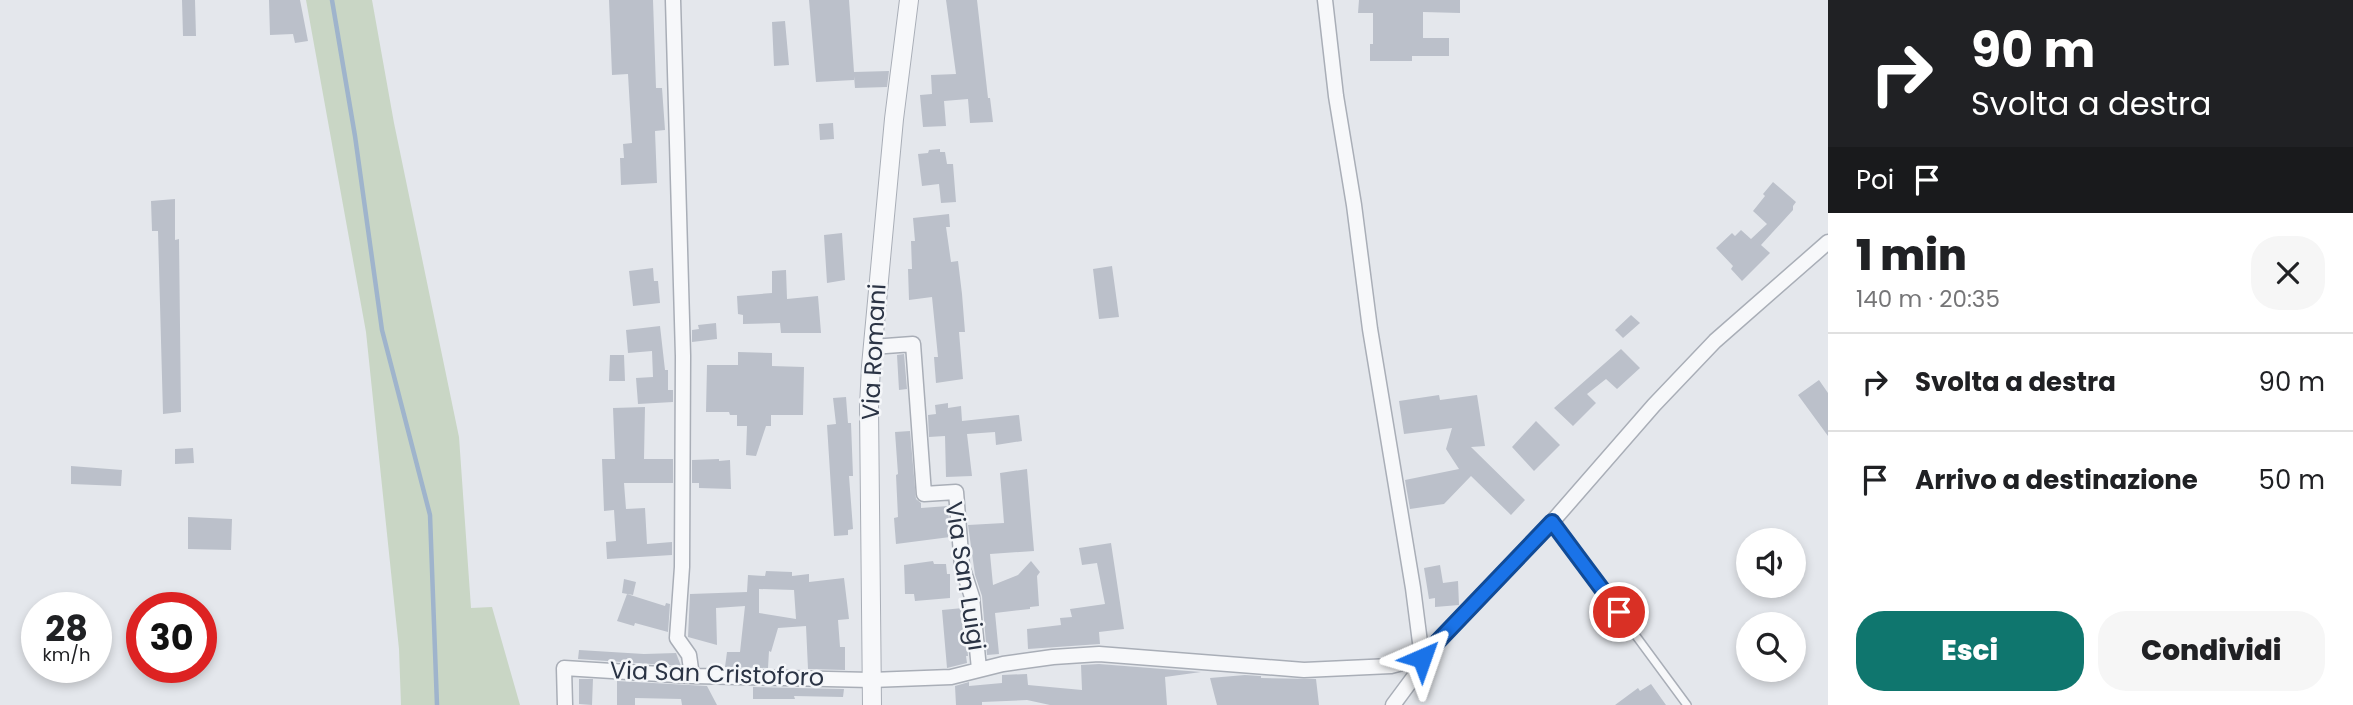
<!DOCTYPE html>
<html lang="it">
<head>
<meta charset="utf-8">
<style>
	body { margin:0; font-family:Poppins,sans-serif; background:#f6f6f6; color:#202124; height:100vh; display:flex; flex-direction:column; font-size:26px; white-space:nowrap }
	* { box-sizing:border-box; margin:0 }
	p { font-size:23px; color:#757577 }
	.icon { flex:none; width:38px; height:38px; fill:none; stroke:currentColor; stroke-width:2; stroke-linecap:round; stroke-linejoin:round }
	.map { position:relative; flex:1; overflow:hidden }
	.details { display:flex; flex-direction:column; background:#fff; width:525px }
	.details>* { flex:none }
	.banner { background:#202124; color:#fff; overflow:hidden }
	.tools { position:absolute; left:1736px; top:528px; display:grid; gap:14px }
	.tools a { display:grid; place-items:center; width:70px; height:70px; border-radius:50%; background:#fff; box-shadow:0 4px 10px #0003; font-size:35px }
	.speed { position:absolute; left:21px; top:592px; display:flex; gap:14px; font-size:35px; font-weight:700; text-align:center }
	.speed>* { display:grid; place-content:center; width:91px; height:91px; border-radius:50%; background:#fff; box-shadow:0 4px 10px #0003; line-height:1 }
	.speed small { font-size:18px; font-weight:400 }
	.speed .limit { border:10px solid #d22; background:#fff; color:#111 }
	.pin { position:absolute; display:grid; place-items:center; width:60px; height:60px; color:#fff; margin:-30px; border:4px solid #fff; border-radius:50%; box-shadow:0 2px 7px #0007 }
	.me { position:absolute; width:77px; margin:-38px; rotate:43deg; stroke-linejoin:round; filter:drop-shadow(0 0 5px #0008) }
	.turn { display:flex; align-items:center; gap:24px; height:147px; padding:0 28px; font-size:32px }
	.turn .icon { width:91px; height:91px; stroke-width:2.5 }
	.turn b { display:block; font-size:49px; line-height:60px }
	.then { display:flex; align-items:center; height:66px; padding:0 28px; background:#0003; gap:14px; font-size:26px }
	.round { display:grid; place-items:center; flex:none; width:74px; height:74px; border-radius:28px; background:#f6f6f6 }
	.head { display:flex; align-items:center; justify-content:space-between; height:119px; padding:0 28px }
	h1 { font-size:42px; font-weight:800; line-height:52px }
	.primary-button { display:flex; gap:14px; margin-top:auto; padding:14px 28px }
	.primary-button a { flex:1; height:80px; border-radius:28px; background:#0f766e; color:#fff; font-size:28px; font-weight:800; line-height:80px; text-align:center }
	.primary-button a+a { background:#f6f6f6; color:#202124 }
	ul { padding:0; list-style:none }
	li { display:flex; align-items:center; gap:21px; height:98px; padding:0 28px; border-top:2px solid #e0e0e0 }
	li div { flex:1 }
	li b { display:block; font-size:26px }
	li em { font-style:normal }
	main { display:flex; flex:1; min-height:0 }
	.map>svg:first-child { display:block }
</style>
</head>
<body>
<main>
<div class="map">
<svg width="1828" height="705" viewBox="0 0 1828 705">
	<rect width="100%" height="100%" fill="#e4e7ec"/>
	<!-- green -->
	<path fill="#c9d6c5" d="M306,0H372L394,123L459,437L471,608L492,607L520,705H401L399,649L366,332Z"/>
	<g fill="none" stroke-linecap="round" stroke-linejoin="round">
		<!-- stream -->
		<path stroke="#9fb4cc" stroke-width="4.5" d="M332,0L355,136L382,330L430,515L437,705"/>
	</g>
	<!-- building -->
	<path fill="#bbc0ca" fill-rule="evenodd" d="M182,0H195L196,36H183Z
		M269,0H300L308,41L295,43L293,34L270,35Z
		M609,0H653L656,88H662L665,130L655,131L657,183L621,185L620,158H624L623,144L632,143L628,74L612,75Z
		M809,0H849L854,72L889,71L887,87L855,88L854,76V80L816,82Z
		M946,0H977L988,98H990L993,122L970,123L968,99L944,101L946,126L923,127L920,95L932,94L931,75L956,74Z
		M1359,0H1460V13L1423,12V38H1449V56H1412V61H1370V44H1373V13H1358Z
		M785,21L789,65L774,66L772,22Z
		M833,123L834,139L820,140L819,124Z
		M940,149V152H945L947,164H953L956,202L941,203L939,184L922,186L918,154L928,153L929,150Z
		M1773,182L1796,202L1793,206V210L1761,245L1770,253L1742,281L1731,269L1733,266L1716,248L1732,233L1735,236L1741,230L1751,239L1767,224L1753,211L1765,196L1763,194Z
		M175,199V240L179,239L181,412L163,414L158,231H152L151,201Z
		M949,214L950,227H946L951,262L958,261L962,294L965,332H959L963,379L936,383L934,357H938L932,297L909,300L908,269H912L911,241H915L913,218Z
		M842,233L845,280L827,283L824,235Z
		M1112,266L1119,317L1099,319L1093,269Z
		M653,268L654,281H658L660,303L633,306L629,271Z
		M786,270L787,299L818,296L821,333H781L780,323L743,324V315L738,314L737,296L772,293V271Z
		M1631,315L1640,323L1623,338L1615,330Z
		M716,323L717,339L692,342V330L699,329L698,325Z
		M660,326L665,370H668V390H673V402L638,404L636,378L653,377L652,351L628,353L626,330Z
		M1621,349L1640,368L1617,389L1606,379L1587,394L1596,403L1573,426L1554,408Z
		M738,352L772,353V366L804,367L803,415H771V426H766L756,456L746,455L747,426H737V415H730L729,412H706L707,365H738Z
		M904,354L907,389L899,390L897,355Z
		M610,355H624L625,381H609Z
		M1819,380L1828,393V436L1798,395Z
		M1439,395L1440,400L1477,395L1485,446L1471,447L1525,500L1511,515L1471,476L1444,504L1410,509L1405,480L1459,469L1446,449L1452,428L1404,434L1399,401Z
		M846,397L848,423H851L853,476H849L853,529L848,530V535L834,536L827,425L836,424L833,398Z
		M948,403V408L961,406L962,421L1019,415L1022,441L996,445L995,432L967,434L972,476L946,477L945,436L929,437L928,415L936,414L935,405Z
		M645,407L644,459H673V483H624L626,509L645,508L647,544L672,542V555L607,559L606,542L616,541L614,510L604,511L602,459H615L613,408Z
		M1536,421L1560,445L1534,471L1512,447Z
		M910,431L916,499L921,503V508L948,506L950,537L896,544L894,518L898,517L896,475L898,474L895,432Z
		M193,448L194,463L175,464V449Z
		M719,459V461L730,460L731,489L699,488V483H692V460Z
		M71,466L122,470L121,486L71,484Z
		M1027,469L1034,551L990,554L993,585L1018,575L1031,561L1040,572L1037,576L1039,606L1030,607V609L995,613L999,654L987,655L982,596L975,575L968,525L1004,523L1000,473Z
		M188,517L232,519L231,550L188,549Z
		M1111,543L1124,629L1099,632L1100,644L1028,649L1027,629L1061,625L1060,618L1072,617L1070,609L1105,604L1097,563L1082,565L1079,548Z
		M933,561L934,564H946L947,574H950V598L915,601L914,594H905L904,565Z
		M1440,565L1443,583L1458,581L1459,605L1435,607V598L1429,599L1424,568Z
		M766,571L792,572V576L809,574V582L844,578L849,619L838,620L840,647H845V670L808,669L806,626L778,628L771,652L769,651L768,668L725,667L727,652H740L745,606L716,608L717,645L688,637L690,594L747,592L748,575L765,576ZM759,589L794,590L796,619L759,613Z
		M624,579L636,582L633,595L622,593Z
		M627,594L665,606L666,603L670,604L668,632L635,623L634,626L617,621Z
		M963,608L968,656H966L967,663L947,668L942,610Z
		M579,650L644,654L676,653L681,666L578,659Z
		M1099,664L1201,672L1165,677L1167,705H1050L1027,700L982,702V705H956L955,686L969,682V686L1002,683V675L1027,674L1028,685L1082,690L1081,665Z
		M1245,675L1261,676V678L1316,679L1319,705H1217L1210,678Z
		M579,679H593L592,705L579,704Z
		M617,681L707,686L717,705H682L681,699L635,698V705H617Z
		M1651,684L1666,705H1615L1638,688L1640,691Z
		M753,687L844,689L843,697L794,696L795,699H753Z"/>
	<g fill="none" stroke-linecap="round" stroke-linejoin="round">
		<defs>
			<path id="service" d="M1552,522L1687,705"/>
			<path id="minor" d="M673,0L683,356L682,567L677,638L689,655L692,676
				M1325,0L1336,96L1354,205L1370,329L1413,588L1422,658
				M872,347L913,344L924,494L956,492L962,566L972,597L979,669
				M565,705L564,668L692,676L871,680L951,677L1003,664L1053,657L1099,654L1304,670L1391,666L1422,658
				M1393,705L1416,674L1422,658L1552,522L1654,405L1715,341L1828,242"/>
			<path id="tertiary" d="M872,705L869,407L871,366L894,119L909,0"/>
		</defs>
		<!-- service casing -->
		<use href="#service" stroke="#a9aeb7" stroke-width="10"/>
		<!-- minor casing -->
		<use href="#minor" stroke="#a9aeb7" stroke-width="17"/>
		<!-- tertiary casing -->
		<use href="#tertiary" stroke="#a9aeb7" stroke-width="20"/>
		<!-- service -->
		<use href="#service" stroke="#f7f8fa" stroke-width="7"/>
		<!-- minor -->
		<use href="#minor" stroke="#f7f8fa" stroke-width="14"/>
		<!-- tertiary -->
		<use href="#tertiary" stroke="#f7f8fa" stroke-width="18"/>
	</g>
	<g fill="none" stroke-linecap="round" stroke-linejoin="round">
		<defs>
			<path id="route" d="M1422,658L1552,522L1619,612"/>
		</defs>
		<!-- route casing -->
		<use href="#route" stroke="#114b97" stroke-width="18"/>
		<!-- route -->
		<use href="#route" stroke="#1a73e8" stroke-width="12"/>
	</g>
	<g text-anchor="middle" stroke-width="5" stroke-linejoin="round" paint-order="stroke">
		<!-- street labels -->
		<g font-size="24" fill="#2b3445" stroke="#f4f6f9">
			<text transform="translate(874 352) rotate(-87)" y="8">Via Romani</text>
			<text transform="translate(965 576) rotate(81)" y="8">Via San Luigi</text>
			<text transform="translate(717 674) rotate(2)" y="8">Via San Cristoforo</text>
		</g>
	</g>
</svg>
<div class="tools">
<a><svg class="icon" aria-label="sound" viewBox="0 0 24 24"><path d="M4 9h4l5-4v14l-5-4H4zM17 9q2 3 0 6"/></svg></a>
<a><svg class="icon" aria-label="search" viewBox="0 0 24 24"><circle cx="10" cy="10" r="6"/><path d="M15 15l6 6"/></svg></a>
</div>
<div class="speed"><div>28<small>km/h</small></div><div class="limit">30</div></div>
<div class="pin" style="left:1619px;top:612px;background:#d93025"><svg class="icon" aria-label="arrive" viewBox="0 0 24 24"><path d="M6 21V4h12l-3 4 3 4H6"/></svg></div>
<svg class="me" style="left:1422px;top:658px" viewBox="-20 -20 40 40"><path d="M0-17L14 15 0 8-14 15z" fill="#1a73e8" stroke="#fff" stroke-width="4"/></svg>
</div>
<section class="details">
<div class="banner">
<div class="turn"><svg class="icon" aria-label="right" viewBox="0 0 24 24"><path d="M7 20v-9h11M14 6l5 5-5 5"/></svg><div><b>90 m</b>Svolta a destra</div></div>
<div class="then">Poi<svg class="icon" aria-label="arrive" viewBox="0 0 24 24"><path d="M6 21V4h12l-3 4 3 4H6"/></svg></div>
</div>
<div class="head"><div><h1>1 min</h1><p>140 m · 20:35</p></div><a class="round"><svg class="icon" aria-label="close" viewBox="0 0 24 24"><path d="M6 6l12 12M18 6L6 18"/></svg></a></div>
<ul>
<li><svg class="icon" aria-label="right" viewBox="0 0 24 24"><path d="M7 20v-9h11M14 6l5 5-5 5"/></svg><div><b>Svolta a destra</b></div><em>90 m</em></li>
<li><svg class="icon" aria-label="arrive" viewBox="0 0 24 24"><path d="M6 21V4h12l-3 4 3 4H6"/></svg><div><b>Arrivo a destinazione</b></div><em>50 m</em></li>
</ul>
<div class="primary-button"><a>Esci</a><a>Condividi</a></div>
</section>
</main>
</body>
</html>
